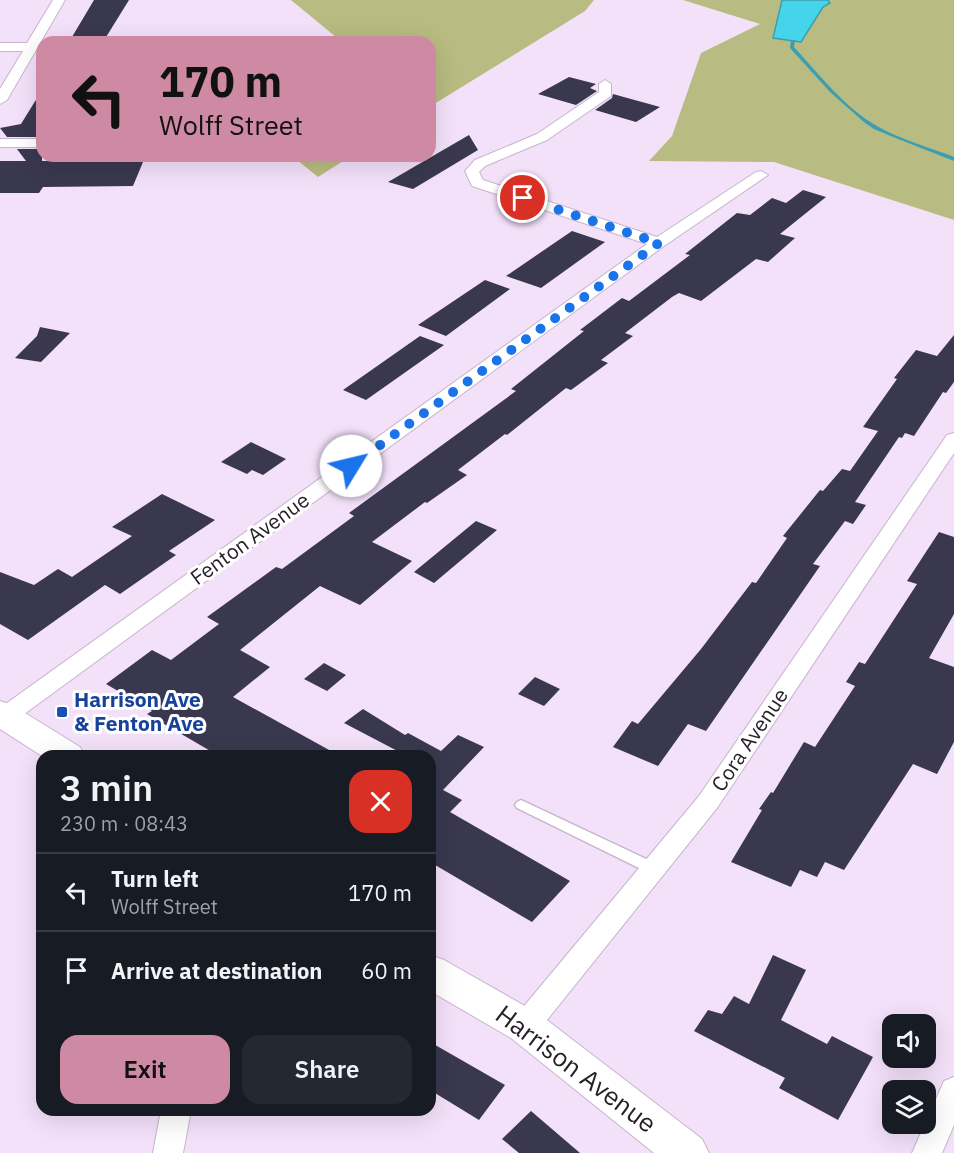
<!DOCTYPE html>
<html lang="en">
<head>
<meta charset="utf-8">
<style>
	body { margin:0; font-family:"IBM Plex Sans",sans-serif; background:#242831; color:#f1f3f6; height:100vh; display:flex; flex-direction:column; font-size:22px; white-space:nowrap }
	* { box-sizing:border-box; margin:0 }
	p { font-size:20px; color:#9ea1a6 }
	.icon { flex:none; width:33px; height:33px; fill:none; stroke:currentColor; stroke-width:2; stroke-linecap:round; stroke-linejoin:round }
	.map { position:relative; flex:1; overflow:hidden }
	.drawer { position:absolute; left:36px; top:750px; width:400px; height:366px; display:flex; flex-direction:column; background:#171b24; border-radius:18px; box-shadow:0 6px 24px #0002 }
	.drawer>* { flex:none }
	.top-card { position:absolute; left:36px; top:36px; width:400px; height:126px; border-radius:18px; box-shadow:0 6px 24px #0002; background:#ce89a3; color:#111; overflow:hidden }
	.buttons { position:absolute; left:882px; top:1014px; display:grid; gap:12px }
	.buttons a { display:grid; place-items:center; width:54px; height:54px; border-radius:12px; background:#171b24; box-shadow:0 6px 24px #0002; font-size:30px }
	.pin { position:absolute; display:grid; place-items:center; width:51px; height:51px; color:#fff; margin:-26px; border:3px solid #fff; border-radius:50%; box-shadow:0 2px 6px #0007 }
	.me { position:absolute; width:66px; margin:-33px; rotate:54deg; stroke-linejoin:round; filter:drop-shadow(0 0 4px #0008) }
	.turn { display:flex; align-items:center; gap:21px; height:126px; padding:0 24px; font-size:27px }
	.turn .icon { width:78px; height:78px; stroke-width:2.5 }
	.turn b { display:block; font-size:42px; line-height:51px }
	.round { display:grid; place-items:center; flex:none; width:63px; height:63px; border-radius:18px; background:#242831 }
	.head { display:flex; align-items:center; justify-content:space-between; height:102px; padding:0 24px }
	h1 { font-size:36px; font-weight:600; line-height:45px }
	.action { display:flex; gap:12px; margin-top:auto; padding:12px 24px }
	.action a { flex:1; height:69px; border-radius:18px; background:#ce89a3; color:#111; font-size:24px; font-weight:600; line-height:69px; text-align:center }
	.action a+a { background:#242831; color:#f1f3f6 }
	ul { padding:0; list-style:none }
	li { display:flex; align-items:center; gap:18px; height:78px; padding:0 24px; border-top:2px solid #363941 }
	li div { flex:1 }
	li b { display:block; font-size:22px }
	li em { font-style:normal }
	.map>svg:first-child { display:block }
</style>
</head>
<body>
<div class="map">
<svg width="954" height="1153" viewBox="0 0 954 1153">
	<rect width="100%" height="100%" fill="#f3e1fa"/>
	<!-- green -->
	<path fill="#b8bc82" d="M291,0H594L585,11L431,106L430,42H342Z
		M683,0H954V220L774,162L649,161L672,136L701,53L760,24Z
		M292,156H351L318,177Z"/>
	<!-- water -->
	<path fill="#46d4ea" stroke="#3c9eb0" stroke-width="1.5" d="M782,0H828L830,3L823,7L801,42L773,38Z"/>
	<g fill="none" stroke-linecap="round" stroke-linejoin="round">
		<!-- stream -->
		<path fill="#3c9eb0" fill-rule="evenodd" d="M791,40H795L794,47C818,73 846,109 877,126C901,140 929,147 954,157V161L893,137L874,129L865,123L830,92L790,48Z"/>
	</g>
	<!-- building -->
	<path fill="#39384f" d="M94,0H129L103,42H69Z
		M569,77L596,84L590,88L597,91L576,105L538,94Z
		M42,90V137H7L0,128L21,124Z
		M613,94L660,107L636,122L595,110L612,98Z
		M469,135L478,150L413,189L388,182Z
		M17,149H42V161L143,162L133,186L43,187L39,193H0V161H26Z
		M803,190L826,197L780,234L795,238L768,262L756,259L701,301L679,293L672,297L625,333L633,336L601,360L608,363L571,390L566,388L507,435L505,434L458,470L467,475L427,503L425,502L372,542L412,561L360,605L320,586L240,650L270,667L233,697L340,756H219L147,714L152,711L106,684L152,650L171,660L219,624L207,617L276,567L282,569L354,516L349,513L516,391L511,389L584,331L580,330L622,298L629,301L690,255L685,254L737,213L750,215L772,198L786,203Z
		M572,231L605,242L541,288L506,276Z
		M485,280L510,289L446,336L418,325Z
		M40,327L70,333L41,362L15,358L37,336Z
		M954,335V382L946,393L943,392L914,436L905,433L902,438L899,437L855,502L866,505L853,524L845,521L813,564L820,566L706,731L688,724L658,766L613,747L632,721L638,724L701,649L752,582L756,583L787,538L783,536L820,490L823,491L842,469L850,471L878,431L863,427L897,379L894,378L916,350L937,356Z
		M420,336L444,345L366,400L343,390Z
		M251,442L286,459L263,475L252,470L247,474L221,462Z
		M162,494L215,520L169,551L176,555L120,594L105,585L28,640L0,624V572L34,585L58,569L72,577L132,536L112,527Z
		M476,521L497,530L434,583L414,572Z
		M939,532L954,537V614L929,658L954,667V742L937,774L913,764L844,870L825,862L817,877L800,870L791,887L731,862L762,810L759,809L771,792L773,793L804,742L815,747L855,686L846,682L859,662L865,664L917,584L907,581Z
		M324,663L346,675L327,691L304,679Z
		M535,677L560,689L544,706L518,694Z
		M363,709L405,735L408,733L441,751L458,735L484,747L443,790L462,800L450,812L570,881L532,922L430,862V756H407L344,723Z
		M773,955L806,970L781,1020L827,1044L832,1036L873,1057L838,1120L779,1088L785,1078L694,1031L708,1010L722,1014L734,996L749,1004Z
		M430,1042L505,1085L479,1120L430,1090Z
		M531,1111L580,1153H519L502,1139Z"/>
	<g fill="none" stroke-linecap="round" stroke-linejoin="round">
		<defs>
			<path id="service" d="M521,800L659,865L660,869L659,873L654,874L649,873L517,808L515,805L517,802Z"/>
			<path id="minor" d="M53,0H65L7,100L0,104V89L23,51H0V43H27Z
				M605,80L611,84V96L547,140L485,166L479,172L483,180L657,237L756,172L761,171L768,175L664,246L12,723L0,724V708L647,244L472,186L465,171L475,160L537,134L599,92V84Z
				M0,139H42V147H0Z
				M954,433V453L717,808L535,1035L525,1038L515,1035L511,1026L515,1017L699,796L947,435Z
				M954,1077V1125L942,1153H912L944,1081Z
				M161,1110H191L183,1153H153Z"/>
			<path id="secondary" d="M0,701L12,705L80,747L85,756H42L0,729Z
				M430,955L444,960L539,1014L702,1139L709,1153H654L511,1038L430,991Z"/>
		</defs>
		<!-- service casing -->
		<use href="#service" stroke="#c6b5cc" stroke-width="3"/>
		<!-- minor casing -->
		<use href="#minor" stroke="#c6b5cc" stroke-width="2"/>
		<!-- secondary casing -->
		<use href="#secondary" stroke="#c6b5cc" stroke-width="2"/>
		<!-- service -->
		<use href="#service" fill="#fff" fill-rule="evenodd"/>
		<!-- minor -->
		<use href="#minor" fill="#fff" fill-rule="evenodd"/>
		<!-- secondary -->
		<use href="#secondary" fill="#fff" fill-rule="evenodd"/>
	</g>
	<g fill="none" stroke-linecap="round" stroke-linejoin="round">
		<!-- route -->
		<path stroke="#1a73e8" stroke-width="10" stroke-dasharray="0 18" d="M351,466L659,243L523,198"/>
	</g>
	<!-- markers -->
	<rect fill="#1a4fb4" stroke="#fff" stroke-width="2" x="56" y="706" width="12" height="12" rx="3"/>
	<g text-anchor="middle" stroke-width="6" stroke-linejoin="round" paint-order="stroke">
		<!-- street labels -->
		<g font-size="21" fill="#261f28" stroke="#fff">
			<text transform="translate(250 539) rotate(-36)" y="7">Fenton Avenue</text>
			<text transform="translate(750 740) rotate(-56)" y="7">Cora Avenue</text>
		</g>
		<!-- transit labels -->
		<g font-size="21" font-weight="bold" fill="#164399" stroke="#fff" text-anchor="start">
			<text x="74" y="707">Harrison Ave<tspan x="74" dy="24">&amp; Fenton Ave</tspan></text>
		</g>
		<!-- near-street labels -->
		<g font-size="26" fill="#261f28" stroke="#fff">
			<text transform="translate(576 1069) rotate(37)" y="9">Harrison Avenue</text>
		</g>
	</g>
</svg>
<div class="buttons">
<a><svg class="icon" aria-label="sound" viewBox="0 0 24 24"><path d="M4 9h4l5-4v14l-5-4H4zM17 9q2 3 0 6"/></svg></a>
<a><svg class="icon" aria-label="layers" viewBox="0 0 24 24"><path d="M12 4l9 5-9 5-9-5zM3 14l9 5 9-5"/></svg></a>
</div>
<div class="pin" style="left:523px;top:198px;background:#d93025"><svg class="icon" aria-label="arrive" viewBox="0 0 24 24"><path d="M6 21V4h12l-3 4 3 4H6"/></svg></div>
<svg class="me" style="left:351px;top:466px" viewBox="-20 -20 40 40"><circle r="19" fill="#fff"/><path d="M0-13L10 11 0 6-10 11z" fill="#1a73e8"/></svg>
<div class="top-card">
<div class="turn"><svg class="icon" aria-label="left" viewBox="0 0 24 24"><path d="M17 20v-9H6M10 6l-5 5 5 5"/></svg><div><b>170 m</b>Wolff Street</div></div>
</div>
<section class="drawer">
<div class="head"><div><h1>3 min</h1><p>230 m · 08:43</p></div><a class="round" style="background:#d93025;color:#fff"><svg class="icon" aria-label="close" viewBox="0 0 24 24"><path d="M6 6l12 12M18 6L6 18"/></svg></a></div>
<ul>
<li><svg class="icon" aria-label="left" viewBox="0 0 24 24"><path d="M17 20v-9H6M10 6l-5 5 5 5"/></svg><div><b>Turn left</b><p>Wolff Street</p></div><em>170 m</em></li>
<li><svg class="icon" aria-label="arrive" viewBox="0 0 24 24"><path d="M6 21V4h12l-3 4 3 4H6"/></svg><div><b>Arrive at destination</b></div><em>60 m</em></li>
</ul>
<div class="action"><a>Exit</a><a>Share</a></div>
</section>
</div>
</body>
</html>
